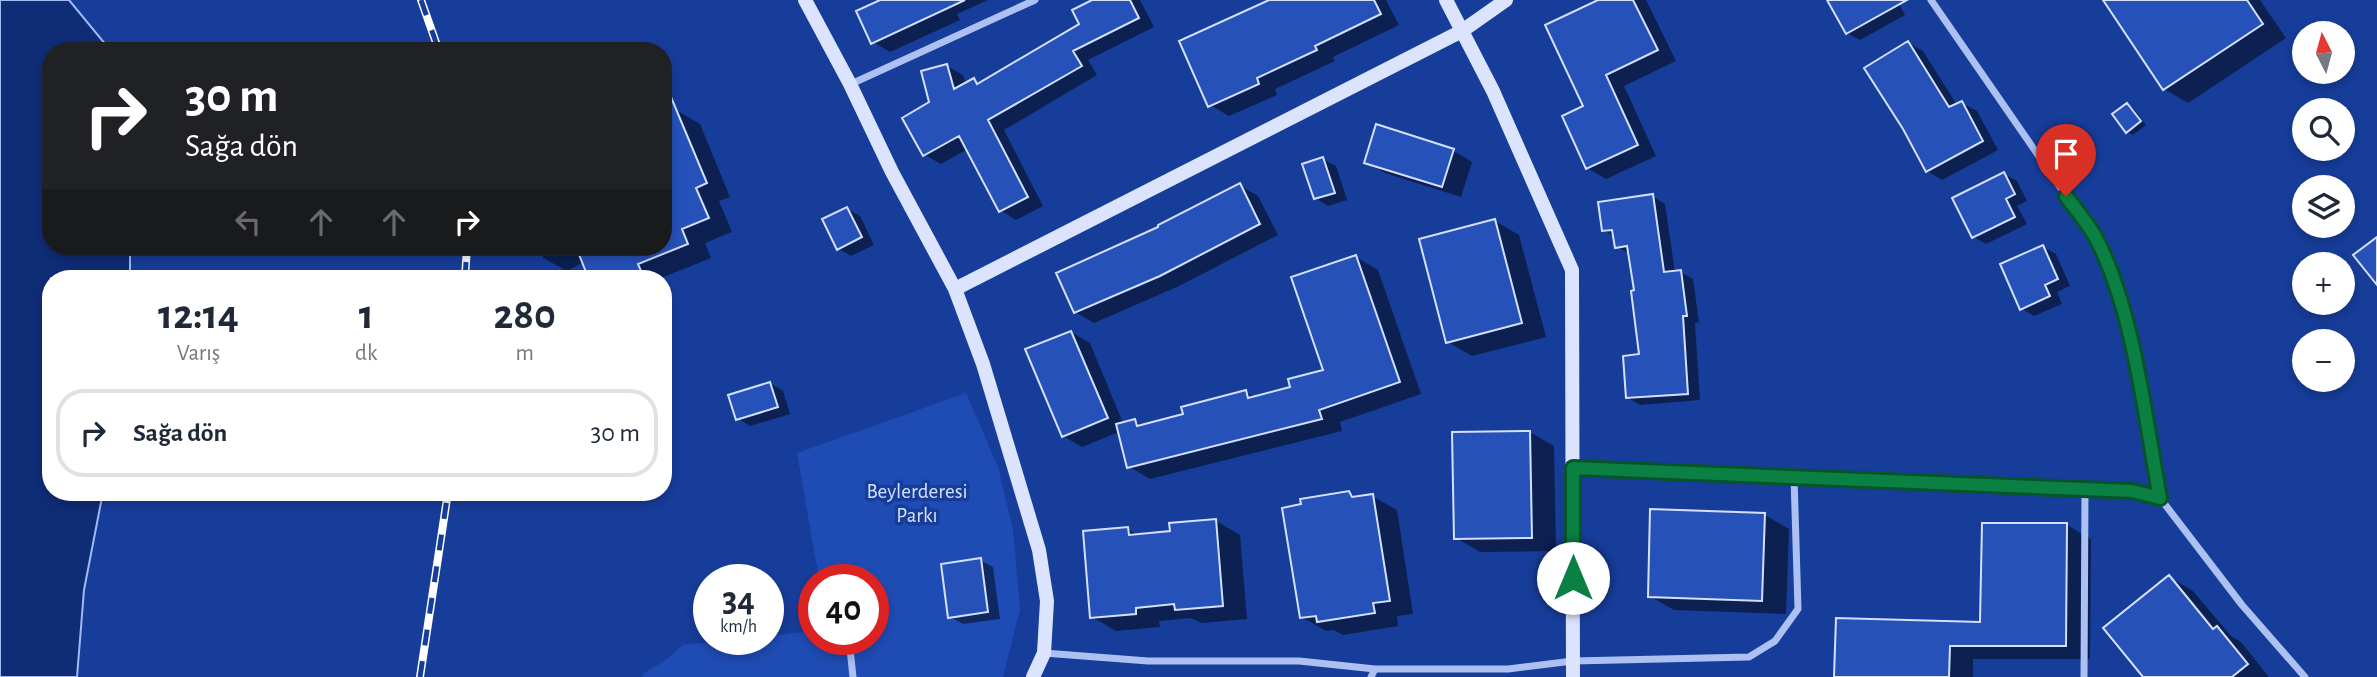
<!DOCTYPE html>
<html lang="tr">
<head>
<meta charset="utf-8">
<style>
	body { margin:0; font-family:"Alegreya Sans",sans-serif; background:#f6f6f7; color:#1f2937; height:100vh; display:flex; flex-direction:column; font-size:26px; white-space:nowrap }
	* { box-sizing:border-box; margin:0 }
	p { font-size:23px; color:#747a83 }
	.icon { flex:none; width:38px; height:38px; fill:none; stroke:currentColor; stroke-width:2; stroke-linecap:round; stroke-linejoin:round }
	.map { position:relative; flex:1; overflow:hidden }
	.sheet { position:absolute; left:42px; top:270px; width:630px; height:231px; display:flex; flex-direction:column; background:#fff; border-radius:28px; box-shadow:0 4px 10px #0003 }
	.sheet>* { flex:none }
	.hud { position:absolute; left:42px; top:42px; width:630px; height:214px; border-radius:28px; box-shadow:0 4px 10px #0003; background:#202124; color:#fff; overflow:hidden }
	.needle { width:46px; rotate:354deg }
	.buttons { position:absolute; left:2292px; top:21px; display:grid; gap:14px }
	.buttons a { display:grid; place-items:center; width:63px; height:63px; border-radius:50%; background:#fff; box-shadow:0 4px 10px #0003; font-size:35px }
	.speed { position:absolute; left:693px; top:564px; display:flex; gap:14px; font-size:35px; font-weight:700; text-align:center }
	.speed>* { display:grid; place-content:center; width:91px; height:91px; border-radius:50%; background:#fff; box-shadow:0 4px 10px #0003; line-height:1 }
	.speed small { font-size:18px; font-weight:400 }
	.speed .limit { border:10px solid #d22; background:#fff; color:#111 }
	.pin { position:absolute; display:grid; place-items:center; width:60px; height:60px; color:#fff; margin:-72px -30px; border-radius:50% 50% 50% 0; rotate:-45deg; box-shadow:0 0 7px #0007 }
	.pin .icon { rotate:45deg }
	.me { position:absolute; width:77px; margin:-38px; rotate:0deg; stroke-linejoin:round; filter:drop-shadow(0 0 5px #0008) }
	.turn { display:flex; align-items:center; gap:24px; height:147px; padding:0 28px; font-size:32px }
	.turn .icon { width:91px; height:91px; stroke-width:2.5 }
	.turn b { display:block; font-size:49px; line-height:60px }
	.lanes { display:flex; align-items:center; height:66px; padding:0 28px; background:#0003; justify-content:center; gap:35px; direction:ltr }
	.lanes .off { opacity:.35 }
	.eta { display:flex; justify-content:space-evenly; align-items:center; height:119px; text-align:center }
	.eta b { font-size:42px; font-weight:700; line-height:49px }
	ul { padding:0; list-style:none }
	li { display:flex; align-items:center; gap:21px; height:88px; margin:0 14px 10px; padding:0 14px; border:4px solid #e0e1e3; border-radius:28px }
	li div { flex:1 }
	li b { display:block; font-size:26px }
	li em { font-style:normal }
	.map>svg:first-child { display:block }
</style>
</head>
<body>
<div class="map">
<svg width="2377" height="677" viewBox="0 0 2377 677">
	<rect width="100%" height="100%" fill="#173d9a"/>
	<!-- green -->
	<path fill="#1f4cb4" d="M966,393L998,467L1013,530L1020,609L1003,677H642L644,673L666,660L683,645L742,639H768V636L814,631V639H873V579H819L797,453Z"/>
	<!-- water -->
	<path fill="#0f2c77" stroke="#9fbaf4" stroke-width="2" d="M0,0H69L111,51H51V247H130V278H51V492H103L84,590L77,677H0Z"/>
	<!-- shadow -->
	<path fill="#0007" d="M884,0H988L957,14L960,20L890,52L873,42Z
		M1096,0H1140L1154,27L1088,60L1097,75L1004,130L1043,206L1016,220L1000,210L968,149L941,164L925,155L931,103L947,66L963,75L966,84L974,80L981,84L1082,25Z
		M1272,0H1386L1399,25L1333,57L1335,61L1275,89L1277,95L1229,116L1210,105Z
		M1602,0H1646L1676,61L1624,86L1656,156L1606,179L1587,168L1586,107Z
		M1829,0H1897L1905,15L1860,40L1847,33Z
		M2105,0H2260L2286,38L2188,103L2164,89Z
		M1908,43L1923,51L1957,105L1962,103L1977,111L1998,150L1942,180L1927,171Z
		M2127,105L2133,108L2146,125L2133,135L2127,132Z
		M676,110L700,124L730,197L719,201L732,232L705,243L711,258L661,278H600L588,271L584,262L567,271L543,258L542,247H663Z
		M1377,127L1454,151L1472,162L1461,197L1385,173L1366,162Z
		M1323,159L1336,166L1347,200L1328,206L1315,198Z
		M2004,174L2017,181L2027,201L2017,206L2027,224L1986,244L1974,237Z
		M1239,185L1258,196L1278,235L1179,286L1094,323L1075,312L1161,228Z
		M1652,196L1665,204L1675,272H1680L1693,279L1699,322L1695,323L1700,400L1640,405L1627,397L1641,356L1635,292L1630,254L1616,246L1615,237L1603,230Z
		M847,209L860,216L874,245L851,256L839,249Z
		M1495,221L1519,235L1546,337L1472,356L1448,342Z
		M2043,247L2056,254L2070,286L2057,292L2062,304L2034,316L2021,308Z
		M1356,257L1378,270L1421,394L1340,422L1342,431L1150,479L1128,466L1119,432L1082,447L1063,436L1071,332L1090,343L1123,423L1134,421L1144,426L1185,415L1246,392L1256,398L1292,388L1325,371Z
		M770,383L783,391L790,414L750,426L737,418Z
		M1530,432L1554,446L1556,551L1480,552L1456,538Z
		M1348,493L1358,498L1372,496L1397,510L1413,614L1397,616L1398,626L1343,635L1334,630L1326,631L1302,617Z
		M1765,515L1789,529L1786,614L1674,610L1649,596Z
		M1216,521L1240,535L1247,619L1201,623L1191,618L1159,621L1160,627L1116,631L1092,617L1128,529L1139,536L1172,532Z
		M2067,525L2091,539L2090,659H1973V677H1835L1982,624Z
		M980,560L993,567L1000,619L963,624L950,617Z
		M2169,577L2193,591L2231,636L2241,642L2269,677H2149Z"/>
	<!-- building -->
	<path fill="#2551b9" stroke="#d4e0fc" stroke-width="2" d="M880,0H965L871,44L856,11Z
		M1092,0H1130L1139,18L1073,51L1082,66L988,120L1028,197L999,212L959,136L923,156L902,118L929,102L921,71L947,64L954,89L974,78L977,84L1079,24L1072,10Z
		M1269,0H1374L1381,14L1315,46L1317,50L1257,78L1259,84L1208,107L1179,41Z
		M1598,0H1633L1658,50L1606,75L1638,145L1586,169L1562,116L1583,106L1545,25Z
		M1827,0H1907L1846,34Z
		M2103,0H2247L2263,24L2163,90Z
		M1908,41L1949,107L1962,101L1983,141L1926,172L1903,129L1864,68Z
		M663,78L707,183L696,188L709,218L682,229L688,244L638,264L644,278H602L600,271L586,272L576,247H663Z
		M2127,103L2141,121L2126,133L2112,114Z
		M1376,124L1454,149L1442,187L1364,163Z
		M1323,157L1335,193L1314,199L1302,164Z
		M2004,172L2015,194L2006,199L2015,217L1972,238L1952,198Z
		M1240,183L1260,224L1160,276L1074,313L1056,273L1158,227V225Z
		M1653,194L1664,272L1681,270L1687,316H1683L1688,394L1626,398L1623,356L1639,354L1631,291L1634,290L1627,246L1615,248L1612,230L1602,231L1598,202Z
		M847,207L862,237L837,250L822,219Z
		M1495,219L1522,323L1446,343L1419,239Z
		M2377,237V285L2353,255Z
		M2043,245L2058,279L2045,285L2050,296L2020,310L2000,264Z
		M1356,255L1400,382L1319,410L1322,419L1127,468L1116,424L1135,419L1137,426L1183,414L1181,407L1246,390L1248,398L1290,387L1288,379L1323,370L1291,277Z
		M1071,331L1108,418L1062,437L1025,349Z
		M770,382L778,407L736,420L728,395Z
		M1530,431L1532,538L1454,539L1452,432Z
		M1349,491L1352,497L1373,494L1390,601L1373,603L1375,613L1317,622L1316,616L1300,618L1282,508L1301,504L1300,499Z
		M1650,509L1765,513L1762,601L1648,597Z
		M1216,519L1223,606L1175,610L1174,604L1136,608V614L1090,618L1083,531L1128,527L1129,535L1170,531L1169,523Z
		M1982,523H2067L2066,646H1950L1949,677H1834L1836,618L1980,622Z
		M981,558L988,612L948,618L941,564Z
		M2169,575L2213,629L2217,626L2248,664L2232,677H2143L2103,628Z"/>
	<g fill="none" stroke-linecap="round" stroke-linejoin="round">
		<!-- street -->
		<path stroke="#acc1f2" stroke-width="7" d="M1931,0L2096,239L2113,281L2131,340L2160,498L2242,605L2305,677
			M851,84L1035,0
			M1573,468L2132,491L2160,498
			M849,639L853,677
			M1044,653L1148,661H1299L1375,669
			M1371,677L1375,669H1508L1573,661L1749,657L1775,641L1798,609L1794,477
			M2084,677L2085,491"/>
		<!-- secondary -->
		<path stroke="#dbe4fc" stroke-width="14" d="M805,0L850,84L892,172L955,289L983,364L1039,550L1047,601L1044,653L1033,677
			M1446,0L1493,91L1572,270L1573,677
			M955,289L1462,31L1506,0"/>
		<defs>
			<path id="rail" d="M421,0L439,51
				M465,278L467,247
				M420,677L448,492"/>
		</defs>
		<!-- rail casing -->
		<use href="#rail" stroke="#fff" stroke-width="8"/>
		<!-- rail -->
		<use href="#rail" stroke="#173d9a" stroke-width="5" stroke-dasharray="16" stroke-linecap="butt"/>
	</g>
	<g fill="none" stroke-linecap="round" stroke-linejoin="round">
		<defs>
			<path id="route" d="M1573,578V468L2132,491L2160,498C2145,418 2134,312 2097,240C2089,224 2076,210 2066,196"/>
		</defs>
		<!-- route casing -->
		<use href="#route" stroke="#07532c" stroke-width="18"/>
		<!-- route -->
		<use href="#route" stroke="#0b8043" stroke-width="12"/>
	</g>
	<g text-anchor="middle" stroke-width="7" stroke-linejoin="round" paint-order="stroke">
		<!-- park labels -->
		<g font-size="21" fill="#d4e0fc" stroke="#173d9a">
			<text x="917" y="498">Beylerderesi<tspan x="917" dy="24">Parkı</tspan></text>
		</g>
	</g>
</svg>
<div class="buttons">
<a><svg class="needle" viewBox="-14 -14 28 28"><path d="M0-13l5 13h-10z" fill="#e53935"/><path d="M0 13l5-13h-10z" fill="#747a83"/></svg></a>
<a><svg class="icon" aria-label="search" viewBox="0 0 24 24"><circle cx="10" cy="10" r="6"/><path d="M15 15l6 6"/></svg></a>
<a><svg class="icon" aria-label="layers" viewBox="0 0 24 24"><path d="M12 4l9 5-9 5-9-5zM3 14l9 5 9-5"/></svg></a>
<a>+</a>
<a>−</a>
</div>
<div class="speed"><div>34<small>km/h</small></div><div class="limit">40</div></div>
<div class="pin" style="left:2066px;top:196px;background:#d93025"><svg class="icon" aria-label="arrive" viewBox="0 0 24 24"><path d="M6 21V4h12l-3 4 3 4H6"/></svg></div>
<svg class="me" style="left:1573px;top:578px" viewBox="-20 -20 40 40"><circle r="19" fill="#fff"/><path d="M0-13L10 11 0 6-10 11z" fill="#0b8043"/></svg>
<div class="hud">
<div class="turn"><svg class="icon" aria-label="right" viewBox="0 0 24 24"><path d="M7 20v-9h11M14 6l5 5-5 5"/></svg><div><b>30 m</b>Sağa dön</div></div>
<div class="lanes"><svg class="icon off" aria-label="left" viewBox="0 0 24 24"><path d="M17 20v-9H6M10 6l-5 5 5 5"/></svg><svg class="icon off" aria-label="ahead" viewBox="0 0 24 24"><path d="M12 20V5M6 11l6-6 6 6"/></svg><svg class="icon off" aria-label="ahead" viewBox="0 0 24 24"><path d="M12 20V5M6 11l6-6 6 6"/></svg><svg class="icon" aria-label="right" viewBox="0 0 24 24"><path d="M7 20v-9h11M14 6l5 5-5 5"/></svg></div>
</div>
<section class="sheet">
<div class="eta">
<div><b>12:14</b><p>Varış</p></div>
<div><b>1</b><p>dk</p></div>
<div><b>280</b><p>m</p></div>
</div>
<ul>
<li><svg class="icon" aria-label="right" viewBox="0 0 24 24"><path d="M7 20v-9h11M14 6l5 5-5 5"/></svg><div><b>Sağa dön</b></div><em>30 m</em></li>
</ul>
</section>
</div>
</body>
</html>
